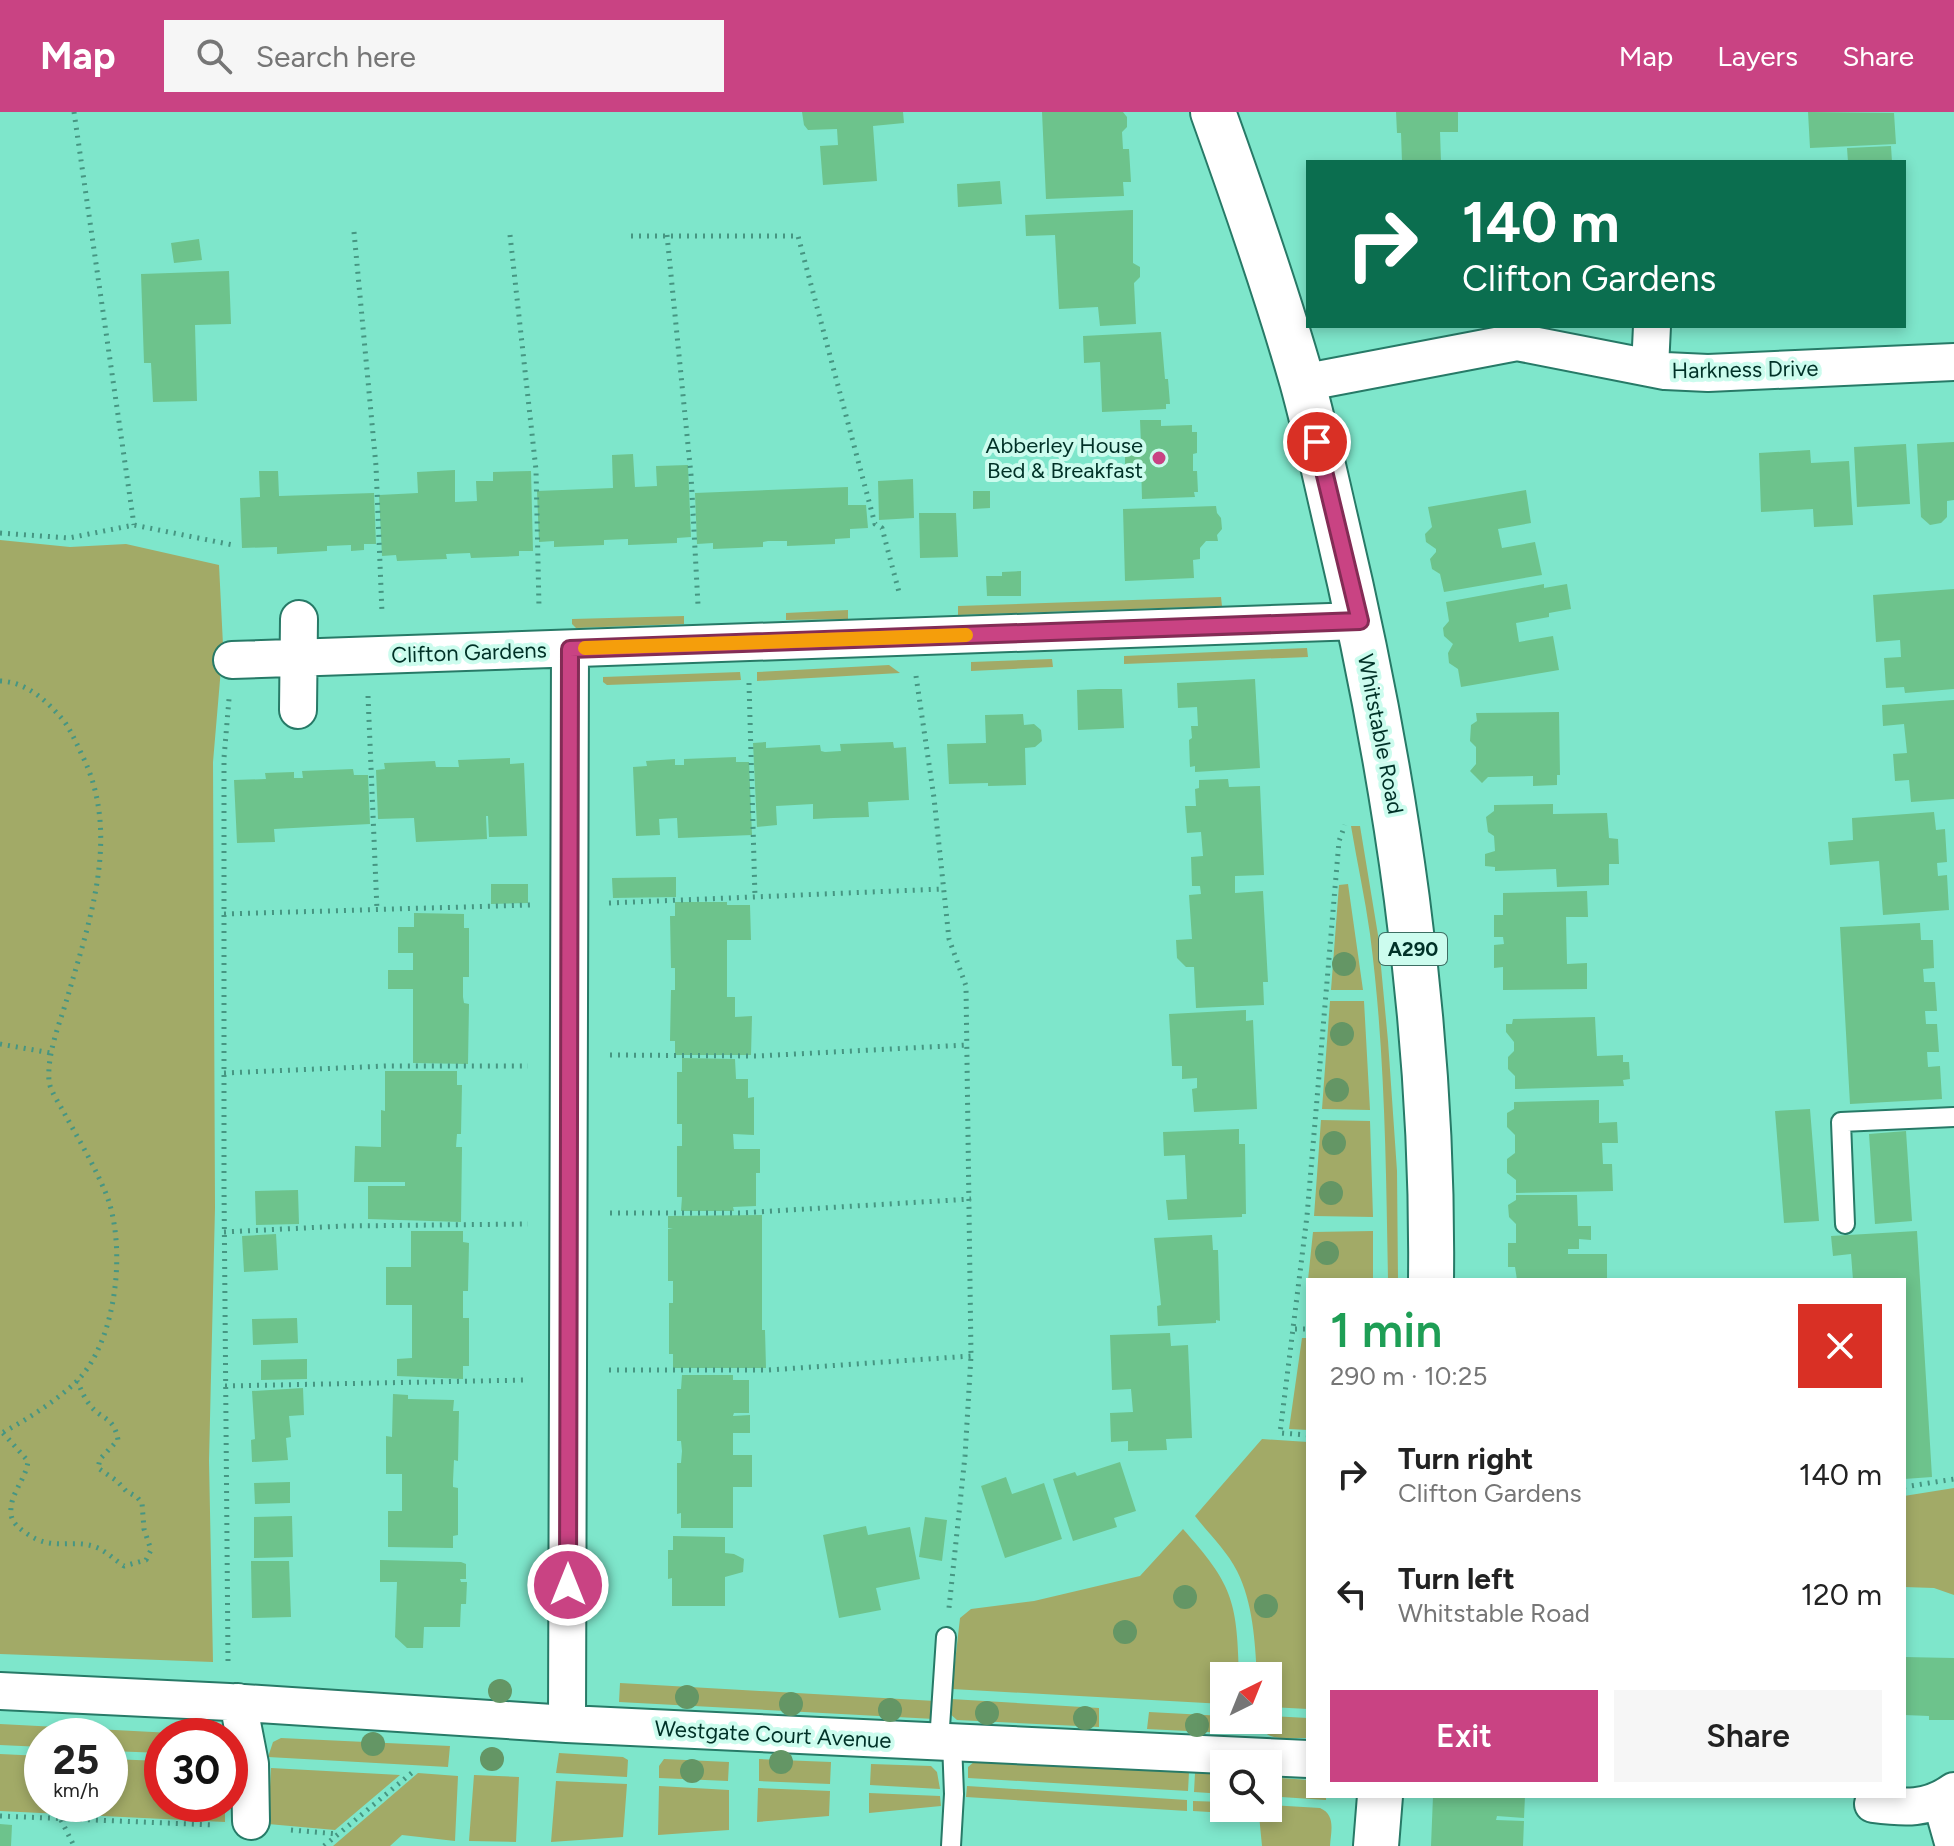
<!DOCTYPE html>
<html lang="en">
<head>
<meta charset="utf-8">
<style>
	body { margin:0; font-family:Figtree,sans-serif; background:#f6f6f6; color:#222; height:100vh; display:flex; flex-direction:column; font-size:30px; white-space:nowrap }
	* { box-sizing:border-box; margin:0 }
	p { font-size:26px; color:#767676 }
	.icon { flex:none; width:44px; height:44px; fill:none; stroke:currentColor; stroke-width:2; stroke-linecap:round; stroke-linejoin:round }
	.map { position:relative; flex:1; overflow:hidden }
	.details { position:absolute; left:1306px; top:1166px; width:600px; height:520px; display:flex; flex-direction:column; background:#fff; border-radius:0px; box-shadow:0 4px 12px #0003 }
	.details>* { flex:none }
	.guide { position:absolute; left:1306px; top:48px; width:600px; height:168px; border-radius:0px; box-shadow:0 4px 12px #0003; background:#0b6e4f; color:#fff; overflow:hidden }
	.needle { width:52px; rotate:43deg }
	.controls { position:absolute; left:1210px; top:1550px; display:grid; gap:16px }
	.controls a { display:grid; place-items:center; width:72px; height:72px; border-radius:0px; background:#fff; box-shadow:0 4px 12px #0003; font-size:40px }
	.speed { position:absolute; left:24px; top:1606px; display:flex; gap:16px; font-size:40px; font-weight:700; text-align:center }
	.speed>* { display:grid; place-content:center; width:104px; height:104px; border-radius:50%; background:#fff; box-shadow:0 4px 12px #0003; line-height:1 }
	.speed small { font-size:20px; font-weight:400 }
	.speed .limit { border:12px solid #d22; background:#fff; color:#111 }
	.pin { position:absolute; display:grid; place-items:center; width:68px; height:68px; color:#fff; margin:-34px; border:4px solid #fff; border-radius:50%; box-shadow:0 2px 8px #0007 }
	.me { position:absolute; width:88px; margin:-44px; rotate:0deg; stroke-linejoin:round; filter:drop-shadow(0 0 6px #0008) }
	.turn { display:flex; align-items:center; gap:28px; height:168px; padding:0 24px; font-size:36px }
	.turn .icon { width:104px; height:104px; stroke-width:2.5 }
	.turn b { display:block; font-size:56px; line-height:68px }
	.round { display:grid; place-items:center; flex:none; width:84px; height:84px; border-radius:0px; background:#f6f6f6 }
	.head { display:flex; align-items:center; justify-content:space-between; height:136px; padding:0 24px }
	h1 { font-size:48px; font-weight:600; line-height:60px; color:#1e9e55 }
	.primary-button { display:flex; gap:16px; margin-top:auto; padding:16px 24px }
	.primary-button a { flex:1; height:92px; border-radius:0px; background:#c94383; color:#fff; font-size:32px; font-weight:600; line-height:92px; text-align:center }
	.primary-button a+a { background:#f6f6f6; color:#222 }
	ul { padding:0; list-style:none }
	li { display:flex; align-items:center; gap:24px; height:120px; padding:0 24px }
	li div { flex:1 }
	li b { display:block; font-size:30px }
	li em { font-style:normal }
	header { display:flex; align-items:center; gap:48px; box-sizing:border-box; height:112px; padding:0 40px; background:#c94383; color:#fff }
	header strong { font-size:38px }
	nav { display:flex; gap:44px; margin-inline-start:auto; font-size:28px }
	.search { width:560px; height:72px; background:#f6f6f6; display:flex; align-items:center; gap:20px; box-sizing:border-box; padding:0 28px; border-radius:0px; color:#767676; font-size:30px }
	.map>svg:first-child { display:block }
</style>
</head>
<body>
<header>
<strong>Map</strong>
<div class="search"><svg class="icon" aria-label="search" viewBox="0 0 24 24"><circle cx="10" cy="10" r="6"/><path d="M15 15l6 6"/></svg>Search here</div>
<nav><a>Map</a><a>Layers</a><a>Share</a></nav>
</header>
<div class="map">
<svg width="1954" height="1734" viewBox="0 0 1954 1734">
	<rect width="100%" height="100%" fill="#7ee6cb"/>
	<!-- green -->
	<path fill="#a2aa67" d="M0,428L70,435L126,432L219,453L223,533L213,650L215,1096L209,1349L213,1550L0,1542Z
		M1221,485L1222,494L958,503V494Z
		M848,498V507L786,508V501Z
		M684,504V512L576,516L572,512V507Z
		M1307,536L1308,545L1124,552V544Z
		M1052,547L1053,555L971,559V550Z
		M889,553L900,561L757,569V560Z
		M740,560L741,568L607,573L603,570V565Z
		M1351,714H1360L1378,823L1388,929L1397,1059L1398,1168H1388C1386,1053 1385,936 1370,822C1365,786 1357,750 1351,714Z
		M1348,772L1363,878H1331L1339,773Z
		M1330,889H1364L1370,998L1322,997Z
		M1321,1008L1370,1009L1373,1105L1314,1104Z
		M1373,1119V1168H1308L1313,1120Z
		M1302,1226H1308V1318L1289,1317Z
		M1262,1327L1308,1330V1597L1268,1595V1564H1257C1255,1529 1253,1491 1237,1459C1227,1439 1209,1422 1195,1404Z
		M1954,1376V1483L1934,1476L1904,1475V1384Z
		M1183,1417C1232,1472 1237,1488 1239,1561V1564H1224V1592L952,1577L960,1506L971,1497L1034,1489L1140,1464Z
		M620,1571L935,1589L934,1607L619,1590Z
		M951,1587L1099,1596V1615L957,1608L949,1601Z
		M1149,1600L1224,1604V1608H1228L1227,1621L1147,1617Z
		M1268,1604L1308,1606V1626C1291,1625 1260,1632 1260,1608H1268Z
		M0,1612L210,1623L212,1624H162V1641L110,1639V1624H42V1635L0,1633Z
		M281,1626L450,1634L448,1655L268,1645L273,1630Z
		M559,1641L623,1645L628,1648L627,1665L556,1661Z
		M0,1642L42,1644V1692H110V1647L162,1649V1692H225V1710L0,1699Z
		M664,1647L729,1650L728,1669L659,1666V1654Z
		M759,1647L831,1650L830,1672L759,1669Z
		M983,1648L1189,1660L1188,1679L968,1666V1655L975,1649Z
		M871,1652L931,1654L937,1660L940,1677L870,1673Z
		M271,1656L400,1663L335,1718L268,1712Z
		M418,1661L458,1664L455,1729L402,1723L390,1734H333Z
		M1195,1661L1224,1662V1682L1194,1680Z
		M474,1663L519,1665L516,1730L469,1729Z
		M1268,1665L1308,1668V1684H1326V1688L1268,1684Z
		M556,1669L627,1672L623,1725L551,1730Z
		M659,1674L729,1678V1718L658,1723Z
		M967,1674L1187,1688V1699L966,1685Z
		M758,1676L830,1679L829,1704L757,1710Z
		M869,1681L940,1684L941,1694L869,1701Z
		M1193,1689L1224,1690V1696H1268V1693L1320,1696C1336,1703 1331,1719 1330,1734H1262L1259,1703L1193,1699Z"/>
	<!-- building -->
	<path fill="#6dc38c" d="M802,0H903L904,11L873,14L877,69L823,73L820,34L838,33L837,17L808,18L804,13Z
		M1042,0H1123L1127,5V15L1122,20L1123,37H1129L1131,70H1123L1124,84L1046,87Z
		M1396,0H1458V20H1440L1441,50H1402L1401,21H1397Z
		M1808,0L1894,1L1896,32L1810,36Z
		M1891,34L1892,50H1848L1847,36Z
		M1000,69L1002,92L958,95L957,72Z
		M1133,98V151L1140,155V165L1134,171L1136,212L1100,214L1098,195L1059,197L1055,123L1026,124L1025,103Z
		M199,127L202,148L174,151L171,131Z
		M229,159L231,212L195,213L197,289L153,290L151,251H144L141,162Z
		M1161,220L1165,267H1168L1170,292H1166V297L1102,300L1100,250L1084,251L1083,224Z
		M1140,308H1161V314L1192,313V320H1197V341L1193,342V359H1197L1198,380H1194L1195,385L1142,387L1141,351L1125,352V332H1141Z
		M1954,330V388L1947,389V405L1941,411L1930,413L1921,405L1917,332Z
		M1906,332L1910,392L1857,395L1854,335Z
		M1810,338L1811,351L1849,349L1853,413L1814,415L1813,397L1761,400L1759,341Z
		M633,342L635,375L657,374L656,354L688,353L691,425L677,426V431L628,433V427L604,428V433L554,435V429L539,430L537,379L613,376L612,343Z
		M455,358V390L477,389L476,369H493V360L531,359L533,439H519V444L471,446L470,441L446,442L447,447L420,448L397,449L396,443L382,444L379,383L418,381L417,360Z
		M259,359H278L279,384L374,381L376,432H364V438L351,439V433L327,434V439L277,442V435L242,436L240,386L260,385Z
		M913,367L914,406L879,408L878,369Z
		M848,375V393H866L868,416L850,417V426L835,427V432L787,434V429H768L763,430V435L713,437V431L697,432L695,381Z
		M1526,378L1531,411L1498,417L1502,436L1535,430L1542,463L1444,480L1440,462L1432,457L1430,447L1436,440V437L1426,430L1425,422L1432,415L1428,395Z
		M973,379H990V396L973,397Z
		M1216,394L1217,401L1221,406L1222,417L1217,423L1218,429H1206L1200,436V447L1193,448L1194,466L1125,469L1123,397Z
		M919,401H956L958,445L920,446Z
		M1021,459V484H987L986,464H1002V460Z
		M1544,472V476L1567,472L1571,497L1549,501V505L1516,511L1519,530L1553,524L1559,558L1461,575L1458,557L1449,551L1448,541L1453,532L1444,524L1443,516L1449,509L1446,490Z
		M1954,477V577L1905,581L1904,575L1886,576L1884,546L1901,545L1900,528L1876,530L1873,483Z
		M1255,567L1260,656L1195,660V654L1190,655L1189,628L1192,626L1191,614H1198L1197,595L1178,596L1177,571Z
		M1099,577H1122L1124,616L1078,618L1077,578Z
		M1954,588V687L1911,690L1909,668L1895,669L1893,642L1907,641L1904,612L1883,614L1882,593Z
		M1559,600L1560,663H1557V673L1533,674V664L1488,665L1482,671L1470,659L1476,652V635L1470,629L1471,613L1477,609L1476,601Z
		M1023,602L1024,613L1034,612L1041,618L1042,629L1035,635L1025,636L1026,673L988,674V671L949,672L947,632L986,631L985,603Z
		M766,630V636L820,633L821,639L825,640L841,639L840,632L893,630L894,636L906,635L909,688L868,690L869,705L833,706L813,707V692L776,694L777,713L757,715L753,631Z
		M736,645V650H749L752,723L678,726L677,706L659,707L660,723L636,724L633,655L647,654L646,649L675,647V653H684V647Z
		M510,646V652L524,651L527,724L489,725L488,704H486L487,727L416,730L414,706L378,707L376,658L385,657L384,651L435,649L436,655H459L458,648Z
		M353,657L354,663H368L370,712L274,717L275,730L237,731L234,668L266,667L265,661L294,660V666H303L302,659Z
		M1228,667L1229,675L1260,674L1264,763L1235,764V781L1263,779L1268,870H1263L1264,893L1196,896L1194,855H1186L1177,846L1176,828L1192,827L1189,783L1201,782L1200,774H1192L1191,745L1203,744L1201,720L1187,721L1185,694H1196L1195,677L1199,676V668Z
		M1553,692V702L1607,701L1609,726L1618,727L1619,752H1609V773L1557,775L1556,757L1495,759V755L1485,754V742L1495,739L1494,724L1488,720L1486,705L1494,699V693Z
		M1934,700L1936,718L1945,717L1947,750L1937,751L1938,764L1947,763L1949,798L1883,803L1879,749L1830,753L1828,730L1853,728L1852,706Z
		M676,765V785L613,786L612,766Z
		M491,772H528V791L491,792Z
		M1587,779L1588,805H1566L1567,852L1587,851V877L1503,878V855L1494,856V833L1504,832L1503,825H1494V803H1503V781Z
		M675,790H727V793H750L751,828H727V885H735V905L752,904L751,943H675V929H670L671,878H675V856H671L670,804H675Z
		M414,801L464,802V816H469V865H463V885L464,891L469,892L468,952L413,951V877H388V858H413V841H398V815H414Z
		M1920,811L1921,828H1933L1934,856L1923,857L1924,870H1935L1937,899H1925L1926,912H1937L1939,940H1927L1928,955L1940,954L1942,987L1850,992L1840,815Z
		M1246,898V909L1253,908L1257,997L1194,1000L1192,977L1197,976V966L1182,967V954H1172L1169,902Z
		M1595,905L1597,944L1623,943V950H1629L1630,967L1623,968L1624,974L1515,977V964L1508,957V945L1514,939V930L1506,920V912H1512L1513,907Z
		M682,946L735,947L736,967H748V986L754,985V1023L733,1022L734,1037H760V1061H756V1094L733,1095L734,1099H681L682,1085H677V1034H682V1012H677V960H682Z
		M385,959H457V973H462L461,1022H457L456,1035H462L461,1110L368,1107V1074H405V1070H354L355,1034L381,1035V998L385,999Z
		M1599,988V1011L1617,1010L1618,1031H1602L1603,1052H1612L1613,1079L1516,1081V1068L1507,1061V1047L1515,1041V1023L1507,1015V1001L1514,997V990Z
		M1810,997L1819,1109L1784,1111L1775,999Z
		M1239,1017V1032H1245L1246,1102H1242V1105L1168,1108L1166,1088L1187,1087L1185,1043L1164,1044L1163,1020Z
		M1906,1019L1912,1109L1875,1112L1869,1022Z
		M298,1078L299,1112L256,1113L255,1079Z
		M1516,1083H1577L1578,1114H1591V1128L1579,1127V1137H1568V1142H1607V1168H1517L1515,1155H1508V1131H1516V1112L1509,1105L1508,1093L1516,1088Z
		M762,1103V1218H765L766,1256H673V1242H669V1191H673V1169H668V1117L673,1116H668V1104Z
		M411,1119H463V1130L469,1131L468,1179H463V1206H469V1254H463V1267L397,1264V1247L412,1246V1193H386V1155H411Z
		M1917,1119L1932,1365L1904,1367V1168H1853L1851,1142L1833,1144L1831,1124Z
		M276,1122L278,1158L244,1160L242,1124Z
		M1212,1123L1213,1138H1218L1220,1209L1216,1208V1211L1158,1214L1157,1194L1161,1193L1154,1126Z
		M297,1206L298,1231L253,1233L252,1207Z
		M1170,1221L1171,1234L1188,1233L1192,1326L1166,1327L1167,1338L1128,1339V1329L1111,1330L1110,1301L1133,1300L1131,1277L1112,1278L1110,1223Z
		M307,1247V1267L261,1268V1248Z
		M682,1263H733V1268H749V1301H734L733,1304L750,1303V1321H733V1343H752V1375H733V1416H681V1401L677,1402V1351H681L682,1339L681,1329H677V1277H681Z
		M303,1276L304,1303L289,1304L291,1325L286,1326L288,1348L252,1350L251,1328L255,1327L252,1279Z
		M393,1282L408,1283V1287L454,1288L453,1299H459L458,1349L454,1348L453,1369V1375L458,1376V1423L453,1424V1436L388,1435V1399H402V1362H386V1324L392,1325Z
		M1120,1350L1136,1399L1114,1406L1117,1415L1073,1429L1053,1367L1075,1360L1077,1364Z
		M1006,1365L1012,1382L1044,1371L1062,1427L1005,1446L981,1374Z
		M290,1370V1391L255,1392L254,1371Z
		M292,1404L293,1445L254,1446V1405Z
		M925,1405L947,1408L942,1449L919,1445Z
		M866,1414L868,1423L910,1415L920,1467L876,1476L881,1498L839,1506L823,1423Z
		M673,1424L725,1425V1441L734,1442L744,1447L743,1460L725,1465V1494H672V1466L668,1467V1438H673Z
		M380,1448L461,1450L466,1452V1467H460L461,1470H467L466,1492H461L460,1515H424L423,1536H407L395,1525L397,1470H380Z
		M251,1449H289L291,1505L252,1506Z
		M1904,1545L1954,1546V1608H1929V1604L1904,1603Z
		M1433,1684H1525L1524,1706L1497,1704L1496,1708L1524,1709L1523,1734H1431Z
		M0,1712L12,1713L11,1734H0Z"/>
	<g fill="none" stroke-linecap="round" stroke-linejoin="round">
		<defs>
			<path id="lane" d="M1845,1112L1841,1010L1954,1005
				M939,1630L946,1525
				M951,1734L954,1682L952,1630"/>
			<path id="street" d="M1650,256L1652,214
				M1302,271L1517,230L1665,259L1708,261L1954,250
				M232,548L1360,509
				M298,598L299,507
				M0,1579L229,1590L567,1612L1308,1647
				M238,1590L250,1652L251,1709
				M567,1612L570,537
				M1941,1688L1954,1734
				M1873,1692C1904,1696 1928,1698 1954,1679"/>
			<path id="primary" d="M1213,0C1245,89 1276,178 1302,269C1315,316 1325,363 1336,410C1395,658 1434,912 1431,1168
				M1376,1734L1380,1684"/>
		</defs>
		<!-- lane casing -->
		<use href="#lane" stroke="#277a67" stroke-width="22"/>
		<!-- street casing -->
		<use href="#street" stroke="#277a67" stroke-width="40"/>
		<!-- primary casing -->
		<use href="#primary" stroke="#277a67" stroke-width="48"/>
		<!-- path -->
		<path stroke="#469682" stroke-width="5" stroke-dasharray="2 6" stroke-linecap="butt" d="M74,0L134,413
			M354,120L376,354L382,501
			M510,123L536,358L539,496
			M667,123L691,363L698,493
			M631,124H798L875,412L882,416L900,484
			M0,421L69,426L134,413L233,433
			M916,564L934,686L949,827L966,874L971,1244L965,1344L949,1496
			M0,569C27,570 47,589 64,609C71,619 76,630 81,641C122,721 90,807 67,887C59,913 47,942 49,969C50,978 57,988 62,997C76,1023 92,1049 104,1077C128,1129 118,1230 75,1271C53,1291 26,1308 0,1322
			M749,571L755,785
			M368,584L377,798
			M609,791L943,777
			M224,802L531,793
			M0,932L51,941
			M610,943L757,944L967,933
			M224,961L386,954H528
			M610,1101H740L971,1087
			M224,1120L344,1114L528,1112
			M1295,1217H1308
			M609,1258H769L971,1244
			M225,1274L527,1268
			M3,1321L28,1349C26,1368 9,1382 11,1402C12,1411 19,1416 26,1421C54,1441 73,1425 98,1436C107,1440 116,1449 124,1454L146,1448L151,1438L144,1417L142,1391L137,1385L126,1379L117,1369L98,1356L100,1347L118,1328C114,1304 101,1308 90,1293C84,1286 81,1277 77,1269
			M1308,1323L1280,1321L1307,1104L1339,729L1345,713
			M1904,1375L1954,1367
			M228,1549L224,1075V646L229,587
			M0,1704L213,1713
			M61,1708L74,1734
			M291,1718L338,1722
			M324,1734L414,1659"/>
		<!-- lane -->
		<use href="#lane" stroke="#fff" stroke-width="18"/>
		<!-- street -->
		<use href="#street" stroke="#fff" stroke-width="36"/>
		<!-- primary -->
		<use href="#primary" stroke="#fff" stroke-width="44"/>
	</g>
	<!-- trees -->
	<g fill="#649665">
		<circle cx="1344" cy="852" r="12"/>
		<circle cx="1342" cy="922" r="12"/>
		<circle cx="1337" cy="978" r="12"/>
		<circle cx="1334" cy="1031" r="12"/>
		<circle cx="1331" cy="1081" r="12"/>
		<circle cx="1327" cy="1141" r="12"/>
		<circle cx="1185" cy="1485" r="12"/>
		<circle cx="1266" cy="1494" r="12"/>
		<circle cx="1125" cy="1520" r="12"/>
		<circle cx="500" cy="1579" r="12"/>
		<circle cx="687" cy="1585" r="12"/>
		<circle cx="791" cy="1592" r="12"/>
		<circle cx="890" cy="1598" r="12"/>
		<circle cx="987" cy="1601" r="12"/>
		<circle cx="1085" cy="1606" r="12"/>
		<circle cx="1197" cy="1613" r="12"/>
		<circle cx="373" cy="1632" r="12"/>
		<circle cx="492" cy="1647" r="12"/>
		<circle cx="781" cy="1650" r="12"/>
		<circle cx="692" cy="1659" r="12"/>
	</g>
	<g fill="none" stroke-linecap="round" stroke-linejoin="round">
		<defs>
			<path id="route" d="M568,1473L570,537L1360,509L1317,330"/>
		</defs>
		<!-- route casing -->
		<use href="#route" stroke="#832c55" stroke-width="20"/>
		<!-- route -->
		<use href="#route" stroke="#c94383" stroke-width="14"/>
		<!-- slow -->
		<path stroke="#f59e0b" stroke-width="14" d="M585,536L966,523"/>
	</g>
	<!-- markers -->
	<circle fill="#c94383" stroke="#ccfcee" stroke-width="3" cx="1159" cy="346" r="8"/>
	<g text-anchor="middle" stroke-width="8" stroke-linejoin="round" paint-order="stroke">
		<!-- shield labels -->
		<rect fill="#ccfcee" stroke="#3d6e63" stroke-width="2" x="1379" y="821" width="68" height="32" rx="6"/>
		<g font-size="20" font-weight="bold" fill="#003127">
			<text x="1413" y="844">A290</text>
		</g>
		<!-- street labels -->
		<g font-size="22" fill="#003127" stroke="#ccfcee">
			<text transform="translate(1745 257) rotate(-1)" y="8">Harkness Drive</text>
			<text transform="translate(469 540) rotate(-2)" y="8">Clifton Gardens</text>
			<text transform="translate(1381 622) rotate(79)" y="8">Whitstable Road</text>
			<text transform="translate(773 1622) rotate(3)" y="8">Westgate Court Avenue</text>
		</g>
		<!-- poi labels -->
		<g font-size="22" fill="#003127" stroke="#ccfcee" text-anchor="end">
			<text x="1143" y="341">Abberley House<tspan x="1143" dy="25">Bed &amp; Breakfast</tspan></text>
		</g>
	</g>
</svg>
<div class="controls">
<a><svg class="needle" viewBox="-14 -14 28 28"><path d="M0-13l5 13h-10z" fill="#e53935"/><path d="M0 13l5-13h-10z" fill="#767676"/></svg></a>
<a><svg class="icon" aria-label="search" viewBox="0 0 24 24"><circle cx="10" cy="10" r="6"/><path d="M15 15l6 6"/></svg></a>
</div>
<div class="speed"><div>25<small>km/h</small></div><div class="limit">30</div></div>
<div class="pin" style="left:1317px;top:330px;background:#d93025"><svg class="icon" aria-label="arrive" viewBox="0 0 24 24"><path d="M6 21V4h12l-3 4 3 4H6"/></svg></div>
<svg class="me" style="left:568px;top:1473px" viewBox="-20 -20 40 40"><circle r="17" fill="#c94383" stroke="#fff" stroke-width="3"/><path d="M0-11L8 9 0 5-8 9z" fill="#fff"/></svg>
<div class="guide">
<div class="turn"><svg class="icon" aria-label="right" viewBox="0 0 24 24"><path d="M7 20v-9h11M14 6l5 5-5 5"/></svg><div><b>140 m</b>Clifton Gardens</div></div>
</div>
<section class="details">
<div class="head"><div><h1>1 min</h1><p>290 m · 10:25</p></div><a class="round" style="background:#d93025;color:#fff"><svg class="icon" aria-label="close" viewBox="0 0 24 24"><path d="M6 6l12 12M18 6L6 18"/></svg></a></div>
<ul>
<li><svg class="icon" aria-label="right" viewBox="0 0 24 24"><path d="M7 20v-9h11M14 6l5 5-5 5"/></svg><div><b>Turn right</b><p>Clifton Gardens</p></div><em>140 m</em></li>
<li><svg class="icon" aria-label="left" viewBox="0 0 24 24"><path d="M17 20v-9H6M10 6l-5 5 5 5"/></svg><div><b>Turn left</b><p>Whitstable Road</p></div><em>120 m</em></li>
</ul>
<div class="primary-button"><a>Exit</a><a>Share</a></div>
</section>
</div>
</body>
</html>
